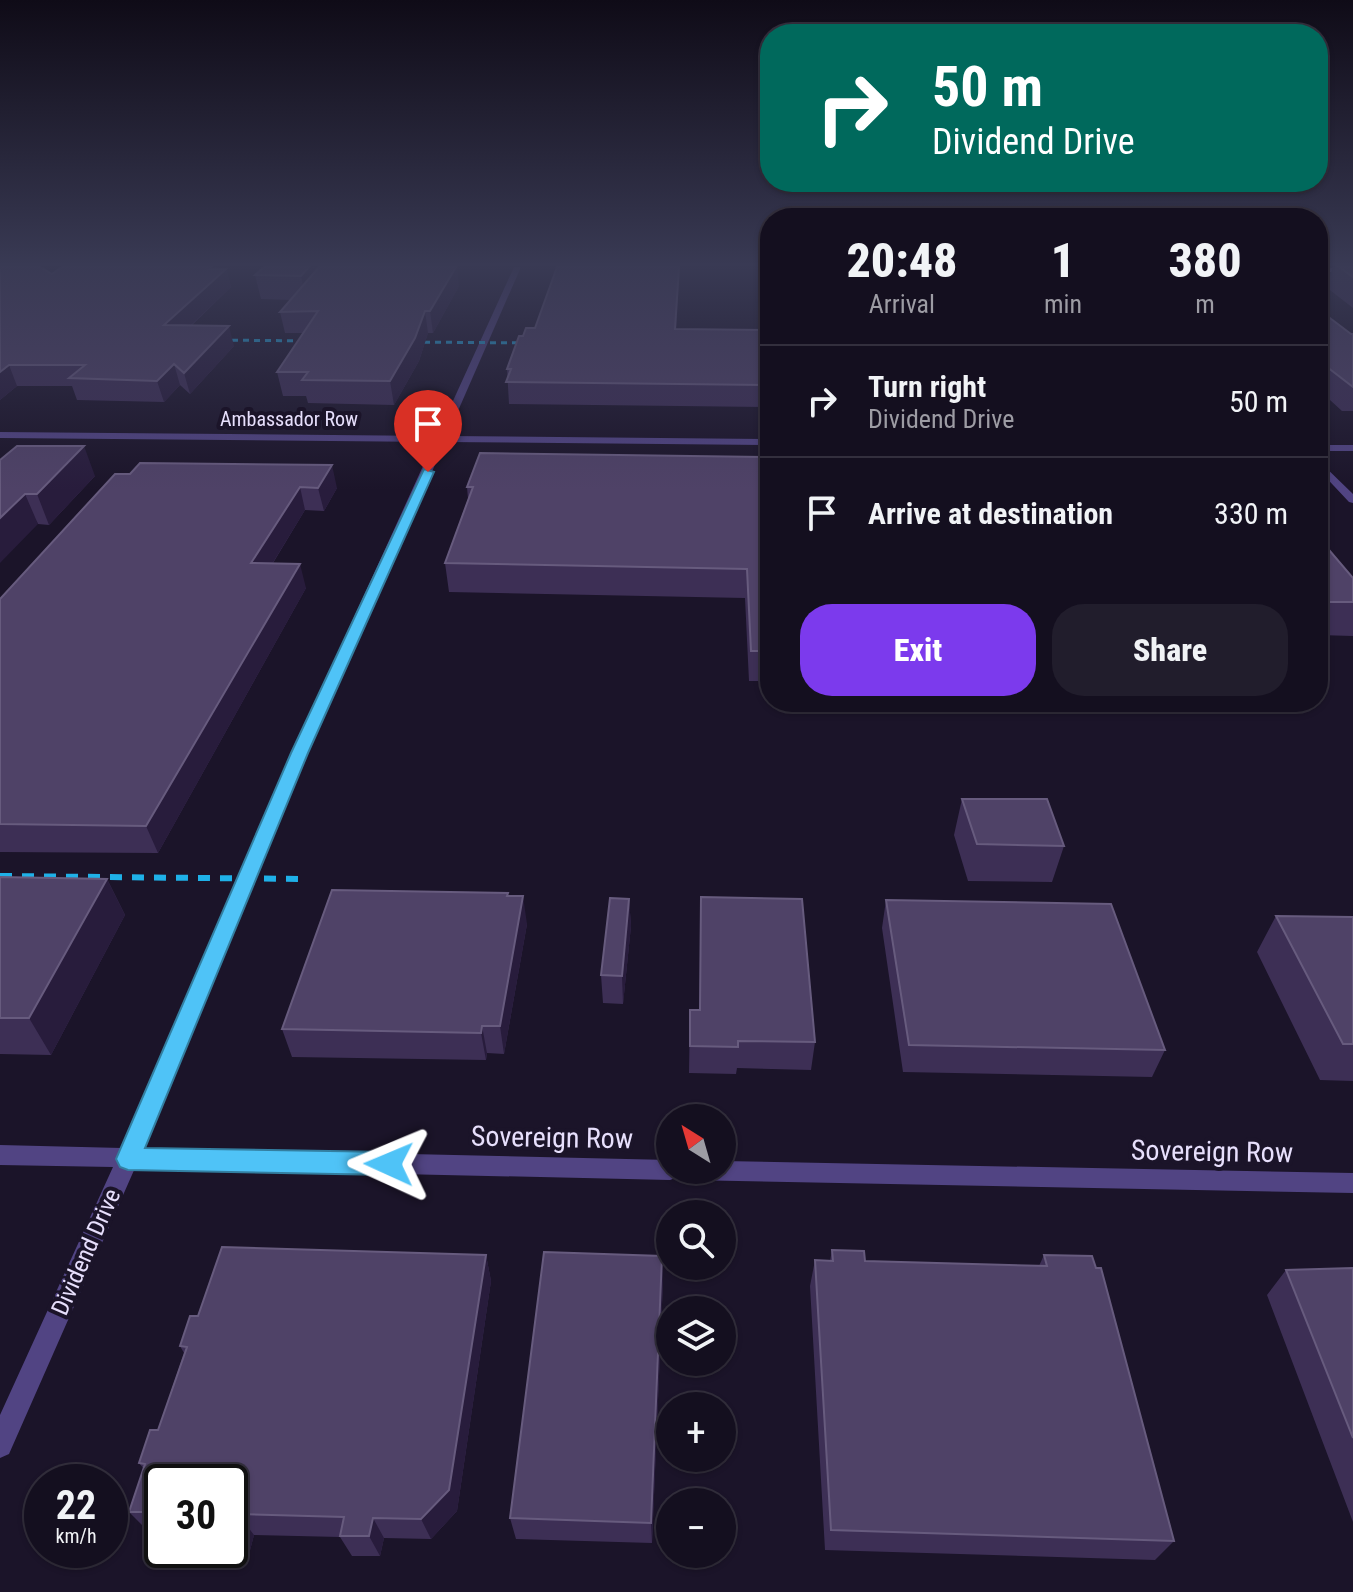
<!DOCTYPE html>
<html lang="en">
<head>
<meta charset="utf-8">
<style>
	body { margin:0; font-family:"Roboto Condensed",sans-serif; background:#211d2c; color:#f1f3f6; height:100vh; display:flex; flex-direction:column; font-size:30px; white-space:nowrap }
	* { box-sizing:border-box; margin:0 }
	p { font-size:26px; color:#9d9ca4 }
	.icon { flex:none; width:44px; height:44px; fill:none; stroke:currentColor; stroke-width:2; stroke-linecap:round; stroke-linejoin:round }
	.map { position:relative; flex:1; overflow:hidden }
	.sheet { position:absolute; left:760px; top:208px; width:568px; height:504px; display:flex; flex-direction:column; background:#140f1f; border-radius:32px; box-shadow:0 2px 6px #0004,0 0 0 2px #332f3d }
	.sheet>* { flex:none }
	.hud { position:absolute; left:760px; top:24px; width:568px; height:168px; border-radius:32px; box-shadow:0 2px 6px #0004,0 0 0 2px #332f3d; background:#00695c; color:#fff; overflow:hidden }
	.needle { width:52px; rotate:323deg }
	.controls { position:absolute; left:656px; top:1104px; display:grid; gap:16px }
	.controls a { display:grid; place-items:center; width:80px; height:80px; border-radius:50%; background:#140f1f; box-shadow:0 2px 6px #0004,0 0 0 2px #332f3d; font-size:40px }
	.speed { position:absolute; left:24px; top:1464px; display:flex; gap:16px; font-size:40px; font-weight:700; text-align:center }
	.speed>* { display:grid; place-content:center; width:104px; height:104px; border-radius:50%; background:#140f1f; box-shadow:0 2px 6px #0004,0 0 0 2px #332f3d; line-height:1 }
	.speed small { font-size:20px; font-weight:400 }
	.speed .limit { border:4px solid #111; border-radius:12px; background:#fff; color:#111 }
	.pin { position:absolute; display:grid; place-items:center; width:68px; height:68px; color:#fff; margin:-82px -34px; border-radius:50% 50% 50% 0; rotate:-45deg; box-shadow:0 0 8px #0007 }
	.pin .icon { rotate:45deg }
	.me { position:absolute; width:88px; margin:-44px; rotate:271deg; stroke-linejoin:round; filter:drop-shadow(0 0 6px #0008) }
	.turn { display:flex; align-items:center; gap:28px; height:168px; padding:0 40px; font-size:36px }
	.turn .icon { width:104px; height:104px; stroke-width:2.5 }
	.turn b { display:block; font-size:56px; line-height:68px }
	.eta { display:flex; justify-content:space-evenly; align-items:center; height:136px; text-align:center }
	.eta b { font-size:48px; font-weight:800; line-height:56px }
	.button { display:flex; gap:16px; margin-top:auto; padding:16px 40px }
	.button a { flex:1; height:92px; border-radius:32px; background:#7c3aed; color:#fff; font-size:32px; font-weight:800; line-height:92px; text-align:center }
	.button a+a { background:#211d2c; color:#f1f3f6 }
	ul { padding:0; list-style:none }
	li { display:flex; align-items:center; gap:24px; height:112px; padding:0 40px; border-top:2px solid #332f3d }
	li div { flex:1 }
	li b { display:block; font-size:30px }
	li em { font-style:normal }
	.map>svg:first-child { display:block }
</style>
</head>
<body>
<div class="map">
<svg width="1353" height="1592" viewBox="0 0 1353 1592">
	<rect width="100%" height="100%" fill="#1b1429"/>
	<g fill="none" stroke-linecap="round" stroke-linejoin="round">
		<!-- minor -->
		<path fill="#514483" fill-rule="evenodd" d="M514,267H521L447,436L770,439V445L445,442L308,753L143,1148L670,1160V1170H722V1161L1353,1173V1193L686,1180L678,1177L670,1180L135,1168L9,1454L0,1458V1415L113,1167L0,1165V1145L122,1148L292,753L434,442L0,438V432L437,436Z
			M1318,445H1353V451H1318Z
			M1318,460L1353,494V503L1349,502L1318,469Z"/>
		<!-- secondary -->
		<path fill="#9680f2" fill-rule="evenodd" d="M1318,268H1353V272H1318Z"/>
		<!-- rail-far1 -->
		<path stroke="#1fb1e8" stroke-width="3" stroke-dasharray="6 5" stroke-linecap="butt" d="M210,340L322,341
			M402,342L538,343"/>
		<!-- rail -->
		<path stroke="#1fb1e8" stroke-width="6" stroke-dasharray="12 10" stroke-linecap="butt" d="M0,876L305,879"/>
	</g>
	<!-- wall -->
	<path fill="#3d2f55" d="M0,267L52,274L226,269L231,287L191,326L234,346L190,394L180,385L164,402L77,400L72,386H17L0,400Z
		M264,267L459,286L433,333H428L419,361L394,405L308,403L306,396H283L277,372L303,333H285L280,312L291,300L261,299L255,275Z
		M679,267L676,329L770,330V407L509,404L507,369L523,336L535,328Z
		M1333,267H1353V308L1326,287Z
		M1318,309L1351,334H1353V411H1342L1318,389Z
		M770,457V681H749L745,598L449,592L445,563L468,499L467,487Z
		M0,460L95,476L49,525L38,524Z
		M130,474L337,488L324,511L305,510L273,563L306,588L158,853L0,852V599Z
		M1318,537L1353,578V636L1318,635Z
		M962,799L1064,846L1052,882L968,881L954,835Z
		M0,877L107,879L125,915L51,1055L0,1054Z
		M508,896L527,924L504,1054L487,1053L486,1060L292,1057L282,1029Z
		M629,899L631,926L623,1004L603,1003L601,975Z
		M886,900L1165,1050L1152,1077L903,1072L882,928Z
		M1276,916L1353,917V1081L1320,1080L1257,952Z
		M690,1010L815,1042L811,1070L737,1068L736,1074L689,1073Z
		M832,1250L865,1261L1039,1266L1044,1255L1174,1541L1155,1560L825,1550L810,1286L815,1260L830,1261Z
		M486,1255L491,1281L457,1511L431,1539L384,1538L380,1556H352L340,1537L254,1535L249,1554L211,1553L209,1550H230V1482H162V1532H149L129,1512L144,1469L139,1463L158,1430L184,1353L180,1346L198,1316Z
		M1353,1268V1522L1267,1295L1286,1270Z
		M663,1281L652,1543L516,1539L510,1518Z"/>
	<!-- shaded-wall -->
	<path fill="#281c3c" d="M211,267H219L220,274L226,269L231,287L170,345L164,325Z
		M309,267H321L306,300L301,276Z
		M456,267H457L459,286L433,333L430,311Z
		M679,267V282L675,350V329Z
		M425,311L428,333L419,361L394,405L390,381Z
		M229,326L234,346L190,394L184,373Z
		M174,364L180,385L164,402L157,381Z
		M9,365L17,386L0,400V372Z
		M84,446L95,476L49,525L37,494Z
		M332,465L337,488L324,511L318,488Z
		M300,487L305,510L258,587L251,563Z
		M25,494L38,524L0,563V518Z
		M300,564L306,588L158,853L146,826Z
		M107,879L125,915L51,1055L29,1018Z
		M523,896L527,924L504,1054L500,1026Z
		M629,899L631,926L623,1004L622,976Z
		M482,1026L487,1053L486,1060L481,1033Z
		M486,1255L491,1281L457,1511L431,1539L421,1519Z
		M662,1256L663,1281L652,1543L651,1523Z
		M238,1514L254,1535L249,1554L232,1534Z
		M373,1518L384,1538L380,1556L369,1536Z"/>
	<!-- building -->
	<path fill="#4f4267" stroke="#675b7e" stroke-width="2" d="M0,267H40L52,274L62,267H211L209,269H226L164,325L229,326L184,373L174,364L157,381L69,378L85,365H9L0,372Z
		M264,267H309L301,276L255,275Z
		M319,267H456L430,311H425L415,338L390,381L302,380L308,372H277L318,311L280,312Z
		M557,267H679L675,329L770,330V385L506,382L511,369H507L519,336H523L526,328H535Z
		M1339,267H1353V277Z
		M1318,309L1351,334H1353V387L1318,360Z
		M17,446H84L37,494H25L0,518V460Z
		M480,453L770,457V651H751L747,569L445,563L473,487H467Z
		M140,463L332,465L318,488L300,487L251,563L300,564L146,826L0,824V599L115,474H130Z
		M1318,537L1353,578V602H1318Z
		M962,799H1047L1064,846L977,844Z
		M0,877L107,879L29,1018H0Z
		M332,890L508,893L507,896H523L500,1026H482L481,1033L282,1029Z
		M701,897L802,899L815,1042L738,1041V1047L690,1046V1010H700Z
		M610,898L629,899L622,976L601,975Z
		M886,900L1111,904L1165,1050L909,1045Z
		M1276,916L1353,917V1044H1343Z
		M222,1247L486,1255L449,1490L421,1519L373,1518L369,1536H340L344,1517L238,1514L232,1534H230V1482H162V1512H129L145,1464L139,1463L150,1430H158L187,1347L180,1346L190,1316H198Z
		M832,1250L864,1251L865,1261L1047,1266L1044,1255L1092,1256L1096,1268H1101L1174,1541L831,1530L815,1260L833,1261Z
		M544,1252L662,1256L651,1523L510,1518Z
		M1353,1268V1438L1286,1270Z"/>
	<!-- sky -->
	<linearGradient id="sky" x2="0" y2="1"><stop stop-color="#0f0b17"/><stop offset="0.54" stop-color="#393a54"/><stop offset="1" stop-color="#393a54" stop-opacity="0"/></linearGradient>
	<rect width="1353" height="490" fill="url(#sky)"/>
	<!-- route -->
	<path fill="#4fc3f7" stroke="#337fa1" stroke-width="2" d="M424,469L434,472L308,753L145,1148L389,1152L398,1156L402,1164L398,1172L389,1175L128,1170L120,1167L116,1159L291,753Z"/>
	<g text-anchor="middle" stroke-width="8" stroke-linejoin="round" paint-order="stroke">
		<!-- far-street labels -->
		<g font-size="20" fill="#e7dffc" stroke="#1b1429">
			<text x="289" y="426">Ambassador Row</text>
		</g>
		<!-- street labels -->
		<g font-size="24" fill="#e7dffc" stroke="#1b1429">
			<text transform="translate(86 1252) rotate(-66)" y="8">Dividend Drive</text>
		</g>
		<!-- near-street labels -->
		<g font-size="28" fill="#e7dffc" stroke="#1b1429">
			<text transform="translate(552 1137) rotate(1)" y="10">Sovereign Row</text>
			<text transform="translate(1212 1151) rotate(1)" y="10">Sovereign Row</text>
		</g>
	</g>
</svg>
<div class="controls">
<a><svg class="needle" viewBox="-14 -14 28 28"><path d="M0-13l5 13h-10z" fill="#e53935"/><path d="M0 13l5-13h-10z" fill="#9d9ca4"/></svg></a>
<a><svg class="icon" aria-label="search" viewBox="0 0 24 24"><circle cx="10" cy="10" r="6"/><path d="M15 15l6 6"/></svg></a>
<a><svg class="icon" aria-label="layers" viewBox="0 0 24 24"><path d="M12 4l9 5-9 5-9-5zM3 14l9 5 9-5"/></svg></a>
<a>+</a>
<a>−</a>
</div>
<div class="speed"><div>22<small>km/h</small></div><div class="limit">30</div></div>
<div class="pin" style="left:428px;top:472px;background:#d93025"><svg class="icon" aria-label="arrive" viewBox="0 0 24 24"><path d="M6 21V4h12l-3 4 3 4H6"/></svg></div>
<svg class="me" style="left:389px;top:1164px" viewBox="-20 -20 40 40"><path d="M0-17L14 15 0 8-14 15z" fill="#4fc3f7" stroke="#fff" stroke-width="4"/></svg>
<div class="hud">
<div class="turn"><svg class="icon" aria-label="right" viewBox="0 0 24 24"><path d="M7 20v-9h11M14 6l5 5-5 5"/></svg><div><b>50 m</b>Dividend Drive</div></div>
</div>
<section class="sheet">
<div class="eta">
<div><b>20:48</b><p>Arrival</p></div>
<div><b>1</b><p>min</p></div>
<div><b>380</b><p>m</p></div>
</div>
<ul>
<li><svg class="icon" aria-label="right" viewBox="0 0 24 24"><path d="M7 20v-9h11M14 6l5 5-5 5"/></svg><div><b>Turn right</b><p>Dividend Drive</p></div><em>50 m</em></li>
<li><svg class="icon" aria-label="arrive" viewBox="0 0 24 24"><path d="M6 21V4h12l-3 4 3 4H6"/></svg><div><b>Arrive at destination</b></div><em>330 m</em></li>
</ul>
<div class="button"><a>Exit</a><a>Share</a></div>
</section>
</div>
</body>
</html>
